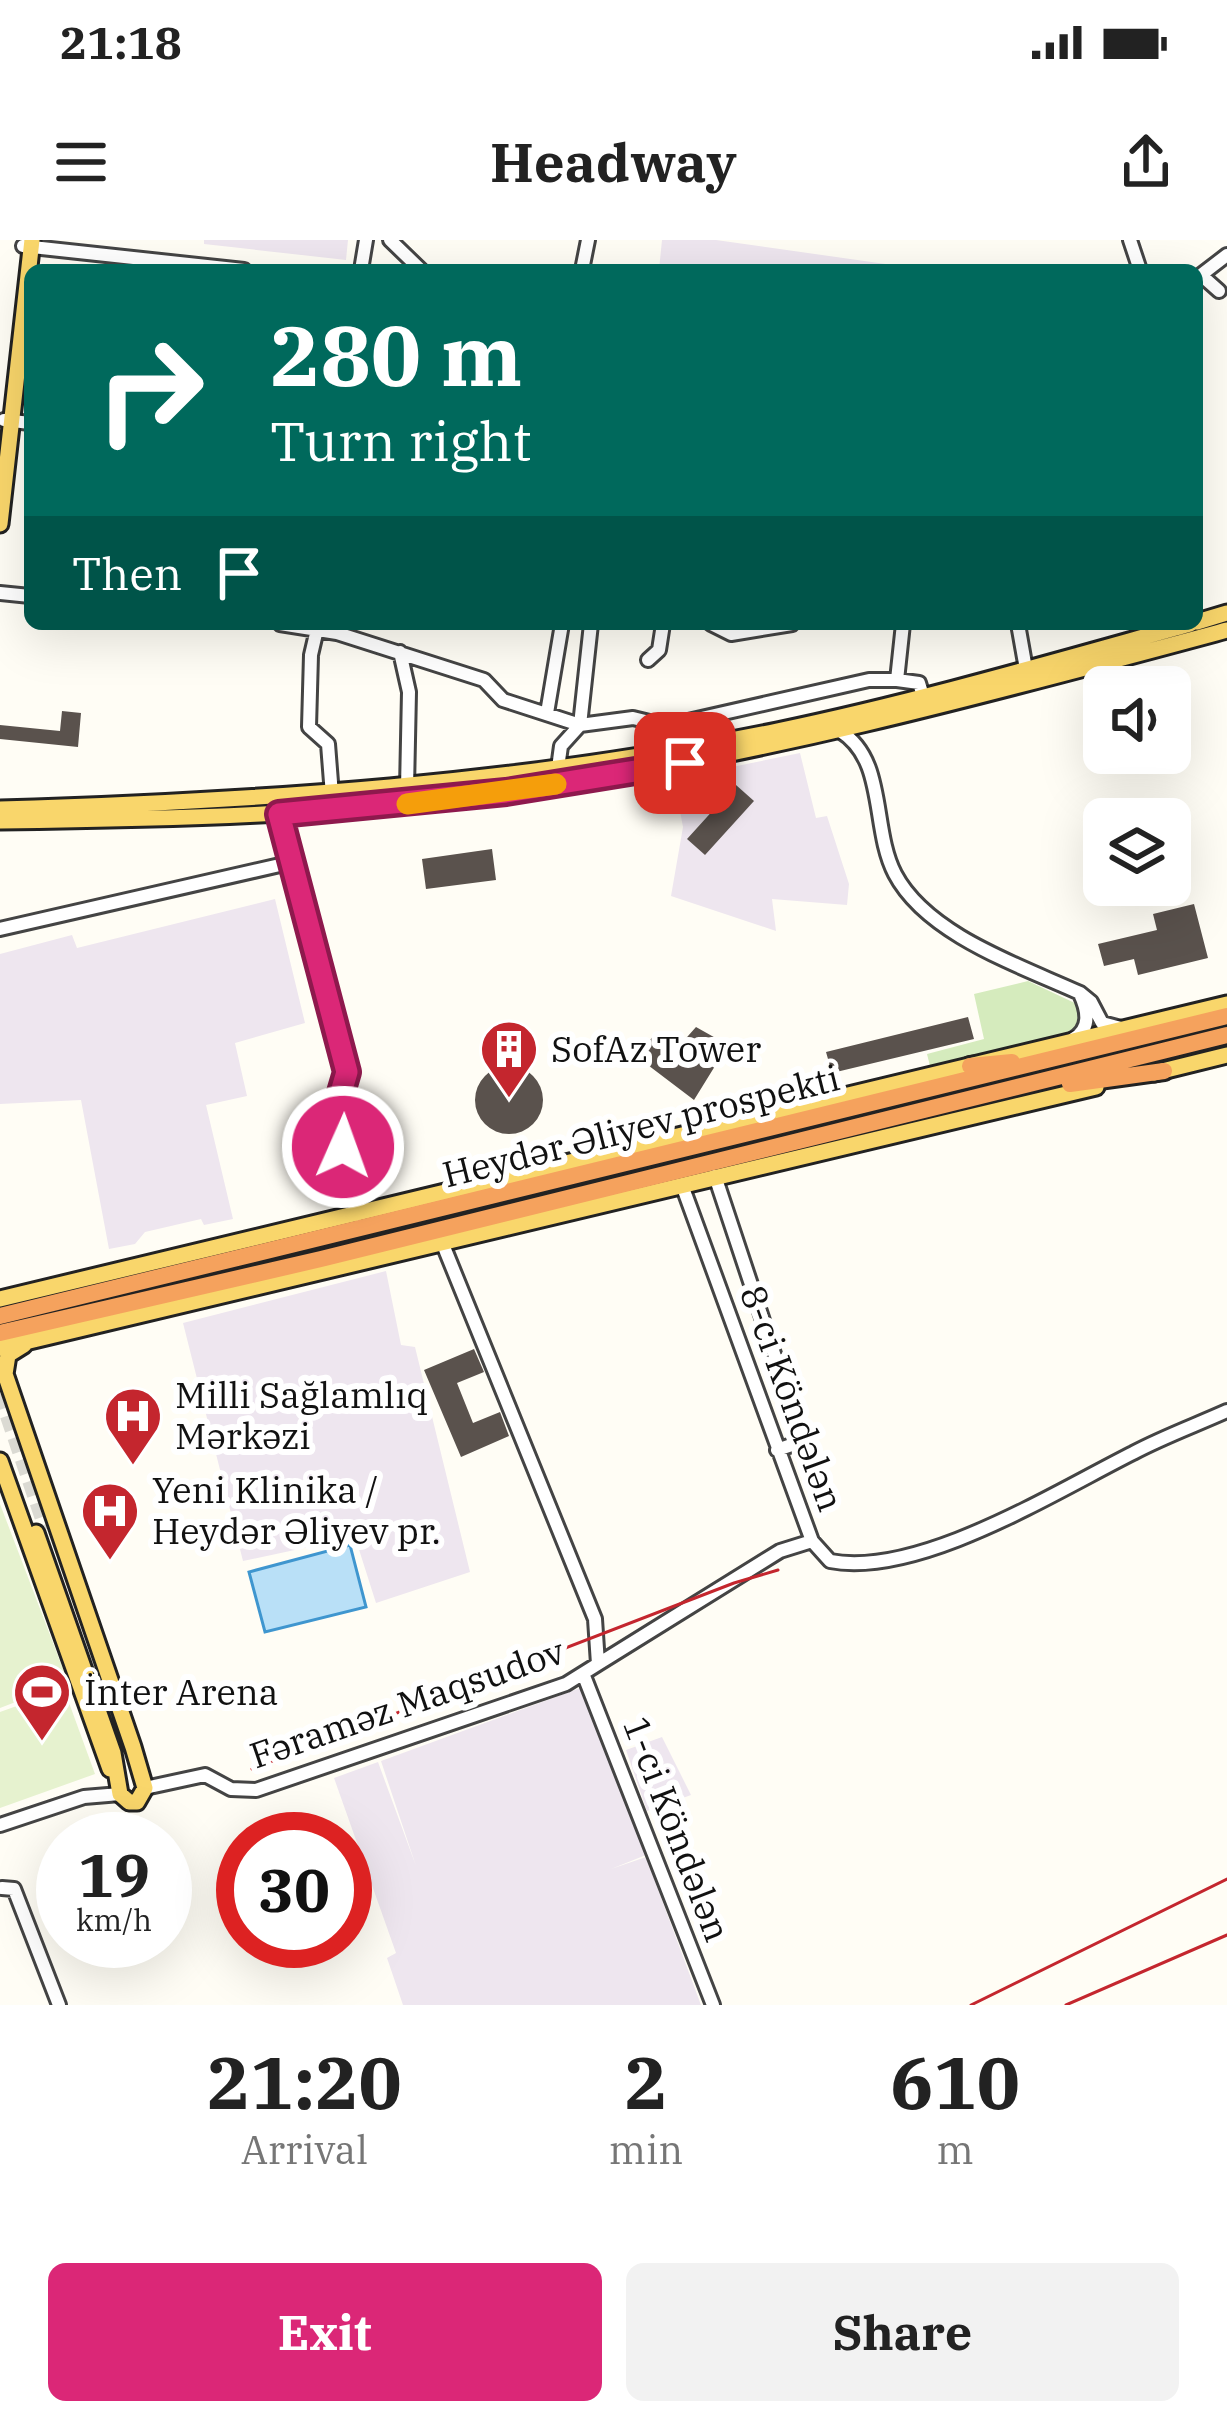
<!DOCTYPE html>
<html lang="en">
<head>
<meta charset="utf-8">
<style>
	body { margin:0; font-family:"IBM Plex Serif",serif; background:#f2f2f2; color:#222; height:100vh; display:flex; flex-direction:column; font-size:45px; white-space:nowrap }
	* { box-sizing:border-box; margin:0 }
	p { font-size:39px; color:#767676 }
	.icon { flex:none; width:66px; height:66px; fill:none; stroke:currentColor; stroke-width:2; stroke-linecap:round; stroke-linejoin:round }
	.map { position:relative; height:1765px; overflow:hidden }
	.drawer { display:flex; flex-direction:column; background:#fff; flex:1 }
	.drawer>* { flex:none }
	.hud { position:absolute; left:24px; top:24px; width:1179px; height:366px; border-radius:18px; box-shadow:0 12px 48px #0002; background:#00695c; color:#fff; overflow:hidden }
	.buttons { position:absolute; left:1083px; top:426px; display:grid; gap:24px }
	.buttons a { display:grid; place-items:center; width:108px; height:108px; border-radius:18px; background:#fff; box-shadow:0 12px 48px #0002; font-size:60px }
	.speed { position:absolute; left:36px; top:1572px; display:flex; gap:24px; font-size:60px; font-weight:700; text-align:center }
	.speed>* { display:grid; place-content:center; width:156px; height:156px; border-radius:50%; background:#fff; box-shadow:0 12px 48px #0002; line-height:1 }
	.speed small { font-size:30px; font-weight:400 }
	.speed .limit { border:18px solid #d22; background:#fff; color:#111 }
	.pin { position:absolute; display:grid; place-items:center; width:102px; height:102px; color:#fff; margin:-51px; border-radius:24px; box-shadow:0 6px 18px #0006 }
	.me { position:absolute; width:132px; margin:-66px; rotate:2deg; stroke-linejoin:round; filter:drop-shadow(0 0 9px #0008) }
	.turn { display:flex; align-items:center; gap:42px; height:252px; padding:0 48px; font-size:54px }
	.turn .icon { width:156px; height:156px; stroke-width:2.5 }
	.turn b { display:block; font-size:84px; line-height:102px }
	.then { display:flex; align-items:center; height:114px; padding:0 48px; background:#0003; gap:24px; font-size:45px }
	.eta { display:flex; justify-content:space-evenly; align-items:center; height:204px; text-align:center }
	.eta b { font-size:72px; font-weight:800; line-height:84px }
	.primary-button { display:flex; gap:24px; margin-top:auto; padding:24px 48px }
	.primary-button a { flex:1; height:138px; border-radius:18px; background:#db2777; color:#fff; font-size:48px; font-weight:800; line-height:138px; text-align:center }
	.primary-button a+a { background:#f2f2f2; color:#222 }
	.status { display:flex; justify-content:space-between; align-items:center; height:84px; padding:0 60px; background:#fff; direction:ltr }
	.status svg { height:33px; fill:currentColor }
	header { display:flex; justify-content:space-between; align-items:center; height:156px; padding:0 48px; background:#fff; font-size:54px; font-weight:800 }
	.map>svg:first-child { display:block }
</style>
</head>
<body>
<div class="status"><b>21:18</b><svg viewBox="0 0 49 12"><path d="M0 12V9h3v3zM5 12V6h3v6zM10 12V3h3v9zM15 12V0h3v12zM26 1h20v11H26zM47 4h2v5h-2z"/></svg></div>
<header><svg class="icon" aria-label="menu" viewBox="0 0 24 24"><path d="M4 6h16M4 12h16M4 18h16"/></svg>Headway<svg class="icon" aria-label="share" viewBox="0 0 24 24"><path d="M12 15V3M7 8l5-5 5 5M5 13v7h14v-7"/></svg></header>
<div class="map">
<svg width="1227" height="1765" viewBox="0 0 1227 1765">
	<rect width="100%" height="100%" fill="#fffdf5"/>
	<!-- industrial -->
	<path fill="#eee6ef" d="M204,0H348L346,20L204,4Z
		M662,0H716L928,30H659Z
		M800,513L816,578L827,576L849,644L847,665L772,659L776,691L671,656L683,587L674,539Z
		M275,659L305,783L235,803L247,856L206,865L233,979L204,985L201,979L145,992L135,1004L109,1009L81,860L0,864V714L72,695L77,708Z
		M386,1031L401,1105L415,1107L470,1332L376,1363L355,1297L243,1321L183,1083Z
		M583,1447L646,1615L611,1629L646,1617L701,1765H403L387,1718L396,1713L334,1538L378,1522L416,1626L381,1521Z
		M662,1497L691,1555L647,1571L626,1510Z"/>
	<!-- green -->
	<path fill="#d5ebbd" d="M1028,741L1079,765L1080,787L1071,795L930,826L927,814L984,799L974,754Z"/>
	<!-- pitch -->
	<path fill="#e6f2cf" d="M0,1264L68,1442L0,1468Z
		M64,1449L95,1534L0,1568V1472Z"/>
	<!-- water -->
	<path fill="#b9e0f7" stroke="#3f96cf" stroke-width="3" d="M350,1305L366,1367L265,1392L249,1332Z"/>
	<!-- building -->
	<path fill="#5a524d" d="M62,471L81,473L78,507L0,499V485L60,491Z
		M736,545L754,561L705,615L687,599Z
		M492,609L496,640L426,649L422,619Z
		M1194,664L1208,718L1138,735L1134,719L1104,726L1098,704L1157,690L1153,674Z
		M968,777L974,799L832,833L826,812Z
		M696,787L728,805L694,860L636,816L656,793L680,805Z
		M475 860a34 34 0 1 1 68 0a34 34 0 1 1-68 0Z
		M474,1109L484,1132L457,1143L473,1183L500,1172L509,1196L461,1217L424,1130Z"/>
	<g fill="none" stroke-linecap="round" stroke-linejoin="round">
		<!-- major-tunnel -->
		<path stroke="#dbdad3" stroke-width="15" stroke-dasharray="15 8" stroke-linecap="butt" d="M0,1154L46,1289"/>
		<defs>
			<path id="minor" d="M390,0L421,30
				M1130,0L1140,30
				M23,6L244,30
				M361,30L366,0
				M582,30L588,0
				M1201,35L1219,51
				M1197,38L1227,15
				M4,180L30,183
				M0,353L30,356
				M280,384L337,393L484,440L503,460L580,485L633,478L666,486L869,440H897
				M711,384L731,394L792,384
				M903,384L897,440L919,443L923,456
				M1018,384L1026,429
				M318,385L311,415L309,487L328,504L332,555
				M400,412L409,452L407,548
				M648,420L659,410L663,384
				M547,473L562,384
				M840,491C887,520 871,588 895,634C927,695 1021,726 1080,753L1091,762L1102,783L1121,788
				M558,528L561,506L580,485L591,384
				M279,574L320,713L347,832L337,874L356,975
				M0,689L293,622
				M1073,799C1091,789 1088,771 1080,754
				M715,936L803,1201L777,1210
				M682,945L812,1301L830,1321C918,1338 1055,1252 1133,1213C1163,1197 1196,1185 1227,1171
				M598,1424L780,1311L812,1301
				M584,1436L713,1765
				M145,1548L205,1535L231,1549L256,1550L566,1444L598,1424L595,1379L442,1002
				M0,1585L84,1557L120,1554
				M2,1648L14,1649L59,1765"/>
			<path id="major" d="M0,284L32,0
				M1197,382L1227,373
				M0,569C261,561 520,544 777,491C916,462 1053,422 1190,384
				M0,581C170,579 340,575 508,552C753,518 989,454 1227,390
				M1154,833L1227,815
				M0,1059L1227,764
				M24,1105L8,1115L5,1134L133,1507L145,1548L137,1562H129L120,1554L113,1513L36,1293
				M0,1108L1096,847
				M0,1221L110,1529"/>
			<path id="highway" d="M970,826L1012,822
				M1070,844L1164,831
				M0,1076L1227,776
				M0,1093L321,1019L1227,795"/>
		</defs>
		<!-- minor casing -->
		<use href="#minor" stroke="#444" stroke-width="18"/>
		<!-- major casing -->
		<use href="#major" stroke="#222" stroke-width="21"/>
		<!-- highway casing -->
		<use href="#highway" stroke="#222" stroke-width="22"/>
		<!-- minor -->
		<use href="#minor" stroke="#fff" stroke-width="12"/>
		<!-- major -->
		<use href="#major" stroke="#f9d66b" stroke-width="15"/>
		<!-- highway -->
		<use href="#highway" stroke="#f5a25d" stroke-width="16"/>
		<!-- rail -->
		<path stroke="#c4262e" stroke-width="3" d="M252,1529L734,1343L778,1330
			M971,1765L1227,1639
			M1066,1765L1227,1695"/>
	</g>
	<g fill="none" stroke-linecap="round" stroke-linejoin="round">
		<defs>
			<path id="route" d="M343,907L337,866L347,832L279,574L506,552L685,523"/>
		</defs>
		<!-- route casing -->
		<use href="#route" stroke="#8e194d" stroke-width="30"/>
		<!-- route -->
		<use href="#route" stroke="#db2777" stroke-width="21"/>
		<!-- slow -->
		<path stroke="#f59e0b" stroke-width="21" d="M407,564L556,544"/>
	</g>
	<!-- icons -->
	<defs>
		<symbol id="building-pin" viewBox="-11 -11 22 30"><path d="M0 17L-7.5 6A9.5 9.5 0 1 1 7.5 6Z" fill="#c4262e" stroke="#fff"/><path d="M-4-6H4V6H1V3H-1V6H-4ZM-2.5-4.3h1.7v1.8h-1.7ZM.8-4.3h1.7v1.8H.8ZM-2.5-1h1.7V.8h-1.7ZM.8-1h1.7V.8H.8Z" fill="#fff"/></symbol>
		<symbol id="hospital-pin" viewBox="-11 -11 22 30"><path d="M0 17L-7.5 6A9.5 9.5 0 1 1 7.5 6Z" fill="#c4262e" stroke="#fff"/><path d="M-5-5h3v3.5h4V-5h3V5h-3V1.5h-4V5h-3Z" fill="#fff"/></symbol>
		<symbol id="stadium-pin" viewBox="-11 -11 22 30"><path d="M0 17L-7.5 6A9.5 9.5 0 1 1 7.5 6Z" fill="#c4262e" stroke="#fff"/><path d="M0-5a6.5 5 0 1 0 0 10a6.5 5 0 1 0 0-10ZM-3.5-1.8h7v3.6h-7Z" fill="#fff"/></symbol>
	</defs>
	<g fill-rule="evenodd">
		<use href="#building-pin" x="476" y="776" width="66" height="90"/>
		<use href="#hospital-pin" x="100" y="1143" width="66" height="90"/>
		<use href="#hospital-pin" x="77" y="1238" width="66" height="90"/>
		<use href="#stadium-pin" x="9" y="1419" width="66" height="90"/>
	</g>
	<g text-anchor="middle" stroke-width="12" stroke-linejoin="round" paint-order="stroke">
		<!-- poi labels -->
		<g font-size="36" fill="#111" stroke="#fff" text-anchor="start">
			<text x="551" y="822">SofAz Tower</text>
			<text x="175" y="1168">Milli Sağlamlıq<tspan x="175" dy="41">Mərkəzi</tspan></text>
			<text x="152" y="1263">Yeni Klinika /<tspan x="152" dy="41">Heydər Əliyev pr.</tspan></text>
			<text x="84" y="1465">İnter Arena</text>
		</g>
		<!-- street labels -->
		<g font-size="36" fill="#111" stroke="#fff">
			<text transform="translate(641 886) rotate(-14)" y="13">Heydər Əliyev prospekti</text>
			<text transform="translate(792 1158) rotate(70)" y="13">8-ci Köndələn</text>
			<text transform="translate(407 1463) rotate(-19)" y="13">Fəraməz Maqsudov</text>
			<text transform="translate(677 1589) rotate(69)" y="13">1-ci Köndələn</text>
		</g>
	</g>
</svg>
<div class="buttons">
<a><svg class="icon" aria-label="sound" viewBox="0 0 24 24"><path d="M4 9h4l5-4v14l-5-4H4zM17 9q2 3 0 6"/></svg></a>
<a><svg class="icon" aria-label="layers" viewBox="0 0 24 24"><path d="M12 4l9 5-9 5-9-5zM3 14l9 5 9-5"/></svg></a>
</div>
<div class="speed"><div>19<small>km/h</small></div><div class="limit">30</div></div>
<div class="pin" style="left:685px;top:523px;background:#d93025"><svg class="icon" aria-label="arrive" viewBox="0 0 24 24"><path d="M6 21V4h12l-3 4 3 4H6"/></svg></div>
<svg class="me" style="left:343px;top:907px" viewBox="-20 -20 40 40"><circle r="17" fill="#db2777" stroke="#fff" stroke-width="3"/><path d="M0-11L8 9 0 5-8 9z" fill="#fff"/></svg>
<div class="hud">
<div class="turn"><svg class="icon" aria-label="right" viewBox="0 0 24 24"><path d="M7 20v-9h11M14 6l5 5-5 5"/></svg><div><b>280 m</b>Turn right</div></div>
<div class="then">Then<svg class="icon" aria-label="arrive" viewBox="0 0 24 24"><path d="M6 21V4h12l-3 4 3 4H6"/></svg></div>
</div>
</div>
<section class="drawer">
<div class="eta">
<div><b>21:20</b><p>Arrival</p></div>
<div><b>2</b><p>min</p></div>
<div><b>610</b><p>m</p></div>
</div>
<div class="primary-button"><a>Exit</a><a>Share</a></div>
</section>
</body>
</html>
